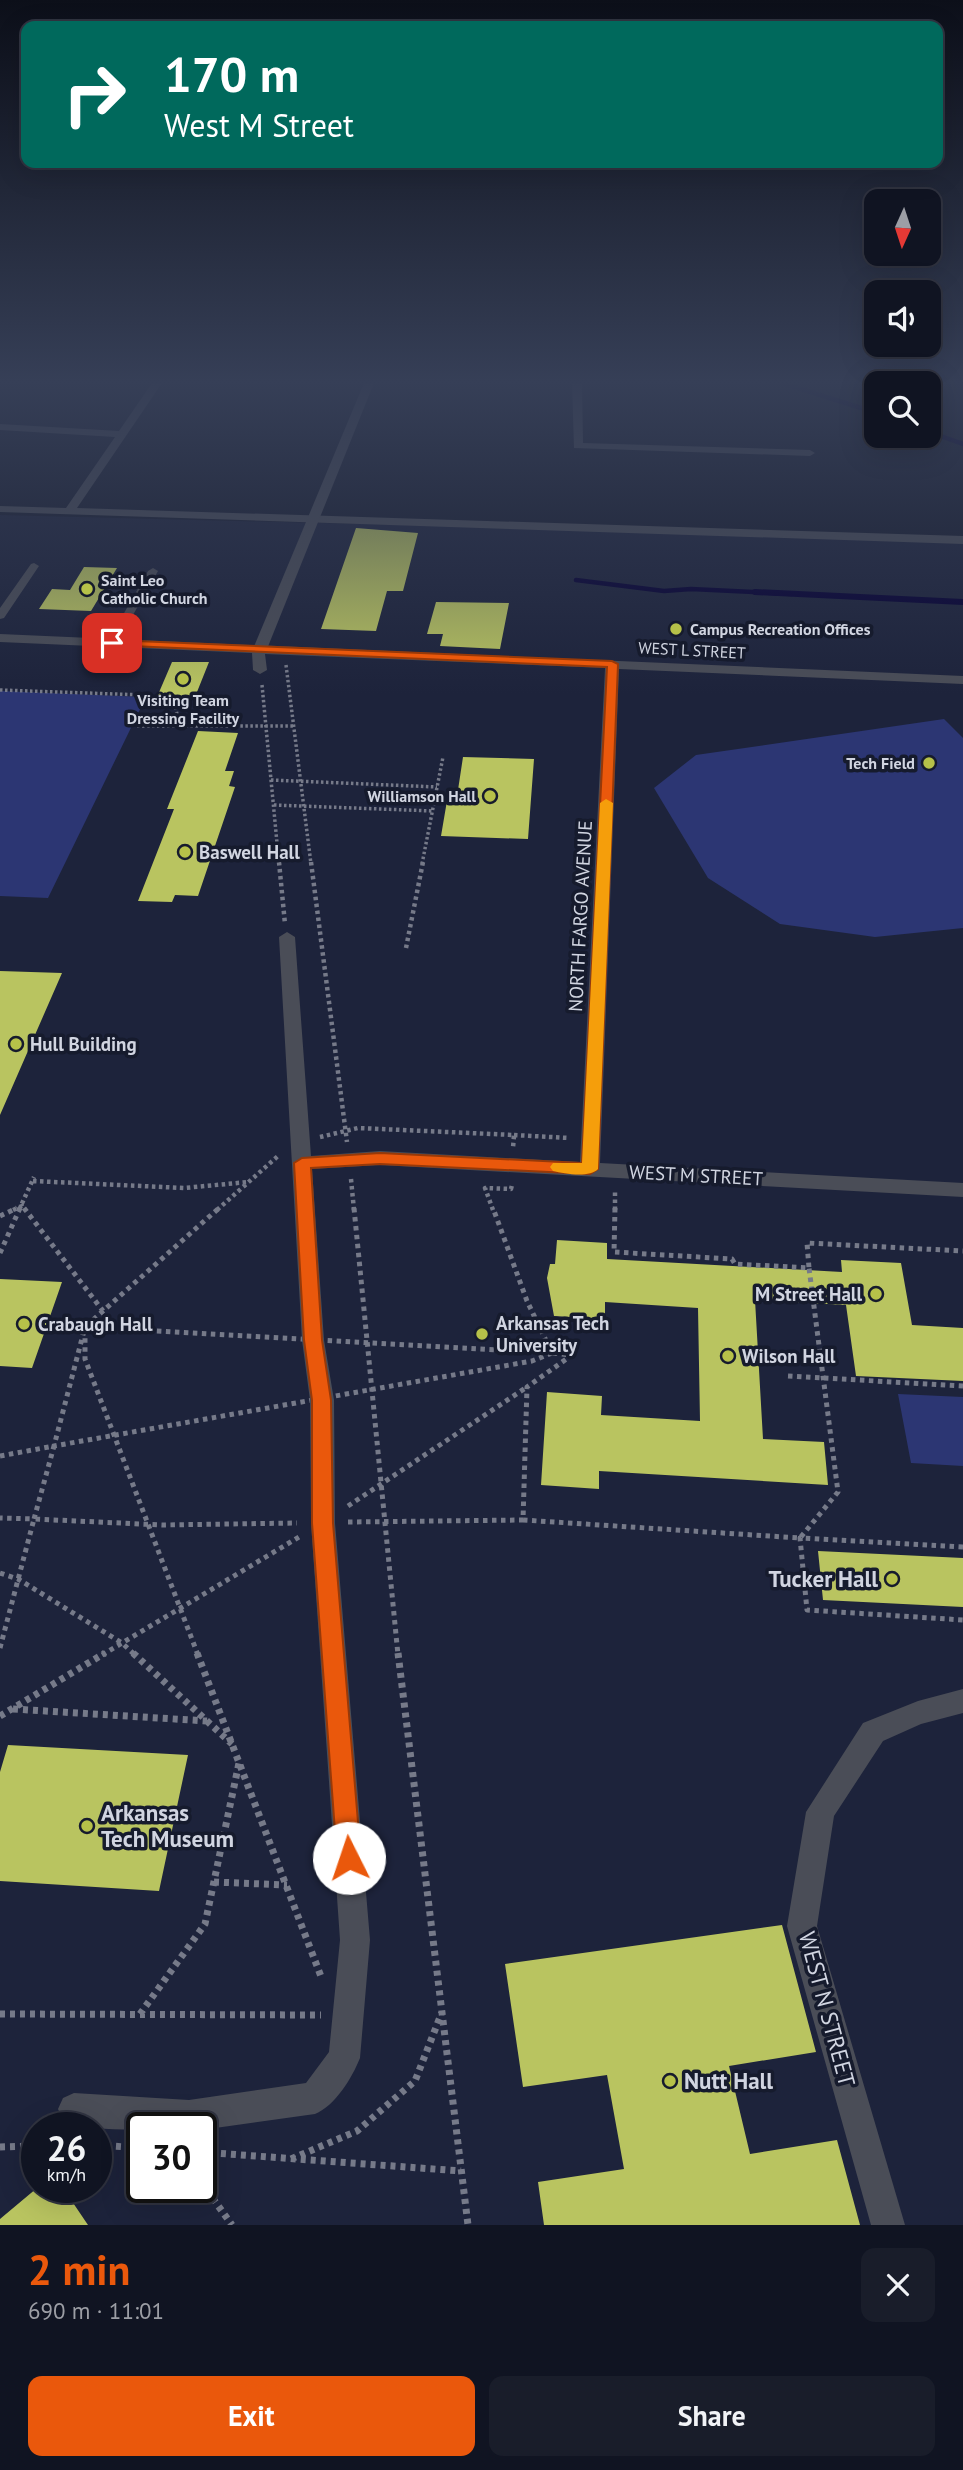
<!DOCTYPE html>
<html lang="en">
<head>
<meta charset="utf-8">
<style>
	body { margin:0; font-family:"PT Sans",sans-serif; background:#191d2a; color:#f1f3f6; height:100vh; display:flex; flex-direction:column; font-size:26px; white-space:nowrap }
	* { box-sizing:border-box; margin:0 }
	p { font-size:23px; color:#9c9ea5 }
	.icon { flex:none; width:38px; height:38px; fill:none; stroke:currentColor; stroke-width:2; stroke-linecap:round; stroke-linejoin:round }
	.map { position:relative; height:2225px; overflow:hidden }
	.details { display:flex; flex-direction:column; background:#101422; flex:1 }
	.details>* { flex:none }
	.guide { position:absolute; left:21px; top:21px; width:922px; height:147px; border-radius:14px; box-shadow:0 7px 28px #0002,0 0 0 2px #303340; background:#00695c; color:#fff; overflow:hidden }
	.needle { width:46px; rotate:183deg }
	.controls { position:absolute; left:864px; top:189px; display:grid; gap:14px }
	.controls a { display:grid; place-items:center; width:77px; height:77px; border-radius:14px; background:#101422; box-shadow:0 7px 28px #0002,0 0 0 2px #303340; font-size:35px }
	.speed { position:absolute; left:21px; top:2112px; display:flex; gap:14px; font-size:35px; font-weight:700; text-align:center }
	.speed>* { display:grid; place-content:center; width:91px; height:91px; border-radius:50%; background:#101422; box-shadow:0 7px 28px #0002,0 0 0 2px #303340; line-height:1 }
	.speed small { font-size:18px; font-weight:400 }
	.speed .limit { border:4px solid #111; border-radius:10px; background:#fff; color:#111 }
	.pin { position:absolute; display:grid; place-items:center; width:60px; height:60px; color:#fff; margin:-30px; border-radius:14px; box-shadow:0 4px 10px #0006 }
	.me { position:absolute; width:77px; margin:-38px; rotate:356deg; stroke-linejoin:round; filter:drop-shadow(0 0 5px #0008) }
	.turn { display:flex; align-items:center; gap:24px; height:147px; padding:0 28px; font-size:32px }
	.turn .icon { width:91px; height:91px; stroke-width:2.5 }
	.turn b { display:block; font-size:49px; line-height:60px }
	.round { display:grid; place-items:center; flex:none; width:74px; height:74px; border-radius:14px; background:#191d2a }
	.head { display:flex; align-items:center; justify-content:space-between; height:119px; padding:0 28px }
	h1 { font-size:42px; font-weight:700; line-height:52px; color:#ea580c }
	.cta { display:flex; gap:14px; margin-top:auto; padding:14px 28px }
	.cta a { flex:1; height:80px; border-radius:14px; background:#ea580c; color:#fff; font-size:28px; font-weight:700; line-height:80px; text-align:center }
	.cta a+a { background:#191d2a; color:#f1f3f6 }
	.map>svg:first-child { display:block }
</style>
</head>
<body>
<div class="map">
<svg width="963" height="2225" viewBox="0 0 963 2225">
	<rect width="100%" height="100%" fill="#161b2d"/>
	<!-- built -->
	<path fill="#1d233b" fill-rule="evenodd" d="M0,515L963,539V2225H0ZM37,2128H96V2188H37ZM142,2128H201V2188H142Z"/>
	<!-- green -->
	<path fill="#2c3673" d="M0,691L146,697L48,898L0,896Z
		M944,719L963,738V928L875,937L780,924L708,878L654,788L696,755Z
		M898,1394L963,1397V1466L911,1463Z"/>
	<g fill="none" stroke-linecap="round" stroke-linejoin="round">
		<!-- stream-far1 -->
		<path stroke="#050033" stroke-width="4.5" d="M782,383L877,413
			M929,432L963,444
			M576,580L664,591L691,589L792,594"/>
		<!-- stream -->
		<path stroke="#050033" stroke-width="6" d="M755,592L963,602"/>
	</g>
	<!-- building -->
	<path fill="#b9c460" d="M356,528L418,533L403,591H387L376,631L321,629Z
		M84,567L117,568L91,611L39,609L52,589L70,590Z
		M436,602L509,603L500,649L440,646L443,634H427Z
		M172,662H209L195,697H157Z
		M198,731L238,733L225,771H234L229,786L235,787L198,896L175,895L172,902L138,901L174,809H167Z
		M463,757L534,759L528,839L441,836L449,789L458,790Z
		M0,971L62,973L0,1115Z
		M557,1240L607,1243V1259L842,1272L841,1260L901,1263L912,1325L963,1328V1381L856,1376L846,1305L755,1300L763,1439L824,1442L828,1485L599,1471V1489L541,1485L547,1392L602,1396L601,1415L700,1421L698,1308L605,1302V1319L554,1316L547,1278L550,1264H555Z
		M0,1279L62,1282L32,1368L0,1366Z
		M818,1551L963,1558V1607L823,1600Z
		M8,1745L188,1755L159,1891L0,1881V1772Z
		M782,1925L816,2052L729,2066L750,2154L837,2140L860,2225H544L538,2182L624,2169L607,2075L523,2087L505,1964Z
		M37,2188H63L88,2225H0V2219Z"/>
	<g fill="none" stroke-linecap="round" stroke-linejoin="round">
		<!-- path-far3 -->
		<path stroke="#767a89" stroke-width="3.5" stroke-dasharray="2.5 2.5" stroke-linecap="butt" d="M286,665L311,864
			M262,685L279,864
			M0,690L144,695L174,702L180,726H293
			M137,726H180
			M271,780L437,787
			M274,805L433,811
			M422,864L443,757"/>
		<!-- path-far2 -->
		<path stroke="#767a89" stroke-width="4.5" stroke-dasharray="3.5 3.5" stroke-linecap="butt" d="M279,862L285,924
			M311,862L347,1142
			M406,948L423,862
			M514,1135L569,1138
			M320,1137L358,1128L514,1135L513,1148
			M351,1179L354,1210
			M33,1181L184,1188L248,1182
			M13,1210L22,1206L25,1210
			M19,1210L34,1177
			M217,1210L278,1156
			M493,1210L485,1188L511,1189L512,1185
			M615,1210V1190"/>
		<!-- path-far1 -->
		<path stroke="#767a89" stroke-width="5" stroke-dasharray="4.5 4.5" stroke-linecap="butt" d="M24,1208L103,1311
			M354,1208L398,1655
			M615,1208L614,1252L732,1259L735,1264L809,1268L807,1243L963,1251
			M0,1216L17,1208
			M0,1253L20,1208
			M85,1327L552,1353L532,1361L54,1446Z
			M788,1376L963,1386
			M0,1456L54,1446L34,1519L0,1518
			M348,1506L527,1387
			M523,1520L800,1538L838,1492L809,1268
			M348,1522L523,1520L527,1387L572,1355L552,1353L527,1301L493,1208
			M963,1547L800,1538L807,1610L963,1620
			M0,1573L18,1579L122,1643L135,1655
			M0,1648L34,1519L162,1525L297,1523
			M102,1655L299,1537
			M198,1655L85,1359V1327L219,1208"/>
		<!-- path -->
		<path stroke="#767a89" stroke-width="7" stroke-dasharray="5 5" stroke-linecap="butt" d="M133,1653L232,1744
			M197,1653L322,1979
			M398,1653L468,2225
			M13,1709L207,1721
			M0,1716L105,1653
			M214,1882L287,1885
			M0,2014L321,2015
			M140,2014L205,1924L239,1763
			M96,2145L142,2148
			M0,2147L37,2146
			M201,2152L461,2171
			M291,2159L357,2131L415,2081L442,2012
			M201,2182L232,2225"/>
		<!-- service -->
		<path fill="#4a4d57" fill-rule="evenodd" d="M34,563L39,566L4,618L0,619V608L31,564Z
			M153,568L158,571L117,643L108,645L107,643L148,571Z"/>
		<!-- minor -->
		<path fill="#4a4d57" fill-rule="evenodd" d="M152,383H162L77,508L963,536V544L0,512V506L66,508L115,437L0,430V424L119,431Z
			M572,383H582L583,443L810,450L815,453L810,456L574,448Z
			M0,634L963,676V684L619,669L600,1163L963,1183V1197L380,1165L312,1169L324,1340L334,1400L335,1523L370,1940L360,2058C352,2078 335,2106 315,2114L201,2130V2128C162,2128 98,2135 63,2120L58,2109L63,2098L74,2093L189,2100L306,2083L329,2052L340,1940L311,1523L310,1400L302,1340L279,937L287,932L295,937L311,1156L380,1151L580,1162L605,668L265,654L267,670L260,674L253,670L252,653L0,642Z
			M963,1689V1713L921,1724L883,1741L834,1816L817,1926L905,2225H871L787,1926L806,1812L863,1723L918,1701Z"/>
		<!-- tertiary -->
		<path fill="#4a4d57" fill-rule="evenodd" d="M364,383H374L267,649L260,653L255,652L253,649Z"/>
	</g>
	<!-- sky -->
	<linearGradient id="sky" x2="0" y2="1"><stop stop-color="#0c0f19"/><stop offset="0.55" stop-color="#363f57"/><stop offset="1" stop-color="#363f57" stop-opacity="0"/></linearGradient>
	<rect width="963" height="694" fill="url(#sky)"/>
	<!-- route -->
	<path fill="#ea580c" stroke="#983908" stroke-width="2" d="M112,640L612,661L618,664L598,1169L590,1174L380,1164L311,1168L322,1340L331,1400L333,1523L361,1858L357,1866L349,1869L340,1866L337,1858L312,1523V1400L304,1340L294,1163L302,1158L380,1153L582,1163L607,667L108,645V641Z"/>
	<!-- slow -->
	<path fill="#f59e0b" d="M606,799L613,803L598,1169C590,1178 565,1174 553,1171L550,1167L553,1163H582L600,803Z"/>
	<!-- markers -->
	<g fill="#b6c149" stroke="#161b2d" stroke-width="2.5">
		<circle cx="87" cy="589" r="7"/>
		<circle cx="676" cy="629" r="7"/>
		<circle cx="183" cy="679" r="7"/>
		<circle cx="929" cy="763" r="7"/>
		<circle cx="490" cy="796" r="7"/>
		<circle cx="185" cy="852" r="7"/>
		<circle cx="16" cy="1044" r="7"/>
		<circle cx="876" cy="1294" r="7"/>
		<circle cx="24" cy="1324" r="7"/>
		<circle cx="482" cy="1334" r="7"/>
		<circle cx="728" cy="1356" r="7"/>
		<circle cx="892" cy="1579" r="7"/>
		<circle cx="87" cy="1826" r="7"/>
		<circle cx="670" cy="2081" r="7"/>
	</g>
	<g text-anchor="middle" stroke-width="7" stroke-linejoin="round" paint-order="stroke">
		<!-- far-poi labels -->
		<g font-size="16" font-weight="bold" fill="#d1d5e1" stroke="#161b2d" text-anchor="start">
			<text x="101" y="586">Saint Leo<tspan x="101" dy="18">Catholic Church</tspan></text>
			<text x="690" y="635">Campus Recreation Offices</text>
			<text x="183" y="706" text-anchor="middle">Visiting Team<tspan x="183" dy="18">Dressing Facility</tspan></text>
			<text x="915" y="769" text-anchor="end">Tech Field</text>
			<text x="476" y="802" text-anchor="end">Williamson Hall</text>
		</g>
		<!-- far-street labels -->
		<g font-size="16" fill="#d1d5e1" stroke="#161b2d">
			<text transform="translate(692 650) rotate(3)" y="6">WEST L STREET</text>
		</g>
		<!-- poi labels -->
		<g font-size="19" font-weight="bold" fill="#d1d5e1" stroke="#161b2d" text-anchor="start">
			<text x="199" y="859">Baswell Hall</text>
			<text x="30" y="1051">Hull Building</text>
			<text x="862" y="1301" text-anchor="end">M Street Hall</text>
			<text x="496" y="1330">Arkansas Tech<tspan x="496" dy="22">University</tspan></text>
			<text x="38" y="1331">Crabaugh Hall</text>
			<text x="742" y="1363">Wilson Hall</text>
		</g>
		<!-- street labels -->
		<g font-size="19" fill="#d1d5e1" stroke="#161b2d">
			<text transform="translate(580 916) rotate(-87)" y="7">NORTH FARGO AVENUE</text>
			<text transform="translate(696 1175) rotate(3)" y="7">WEST M STREET</text>
		</g>
		<!-- near-poi labels -->
		<g font-size="23" font-weight="bold" fill="#d1d5e1" stroke="#161b2d" text-anchor="start">
			<text x="878" y="1587" text-anchor="end">Tucker Hall</text>
			<text x="101" y="1821">Arkansas<tspan x="101" dy="26">Tech Museum</tspan></text>
			<text x="684" y="2089">Nutt Hall</text>
		</g>
		<!-- near-street labels -->
		<g font-size="23" fill="#d1d5e1" stroke="#161b2d">
			<text transform="translate(827 2009) rotate(75)" y="8">WEST N STREET</text>
		</g>
	</g>
</svg>
<div class="controls">
<a><svg class="needle" viewBox="-14 -14 28 28"><path d="M0-13l5 13h-10z" fill="#e53935"/><path d="M0 13l5-13h-10z" fill="#9c9ea5"/></svg></a>
<a><svg class="icon" aria-label="sound" viewBox="0 0 24 24"><path d="M4 9h4l5-4v14l-5-4H4zM17 9q2 3 0 6"/></svg></a>
<a><svg class="icon" aria-label="search" viewBox="0 0 24 24"><circle cx="10" cy="10" r="6"/><path d="M15 15l6 6"/></svg></a>
</div>
<div class="speed"><div>26<small>km/h</small></div><div class="limit">30</div></div>
<div class="pin" style="left:112px;top:643px;background:#d93025"><svg class="icon" aria-label="arrive" viewBox="0 0 24 24"><path d="M6 21V4h12l-3 4 3 4H6"/></svg></div>
<svg class="me" style="left:349px;top:1858px" viewBox="-20 -20 40 40"><circle r="19" fill="#fff"/><path d="M0-13L10 11 0 6-10 11z" fill="#ea580c"/></svg>
<div class="guide">
<div class="turn"><svg class="icon" aria-label="right" viewBox="0 0 24 24"><path d="M7 20v-9h11M14 6l5 5-5 5"/></svg><div><b>170 m</b>West M Street</div></div>
</div>
</div>
<section class="details">
<div class="head"><div><h1>2 min</h1><p>690 m · 11:01</p></div><a class="round"><svg class="icon" aria-label="close" viewBox="0 0 24 24"><path d="M6 6l12 12M18 6L6 18"/></svg></a></div>
<div class="cta"><a>Exit</a><a>Share</a></div>
</section>
</body>
</html>
